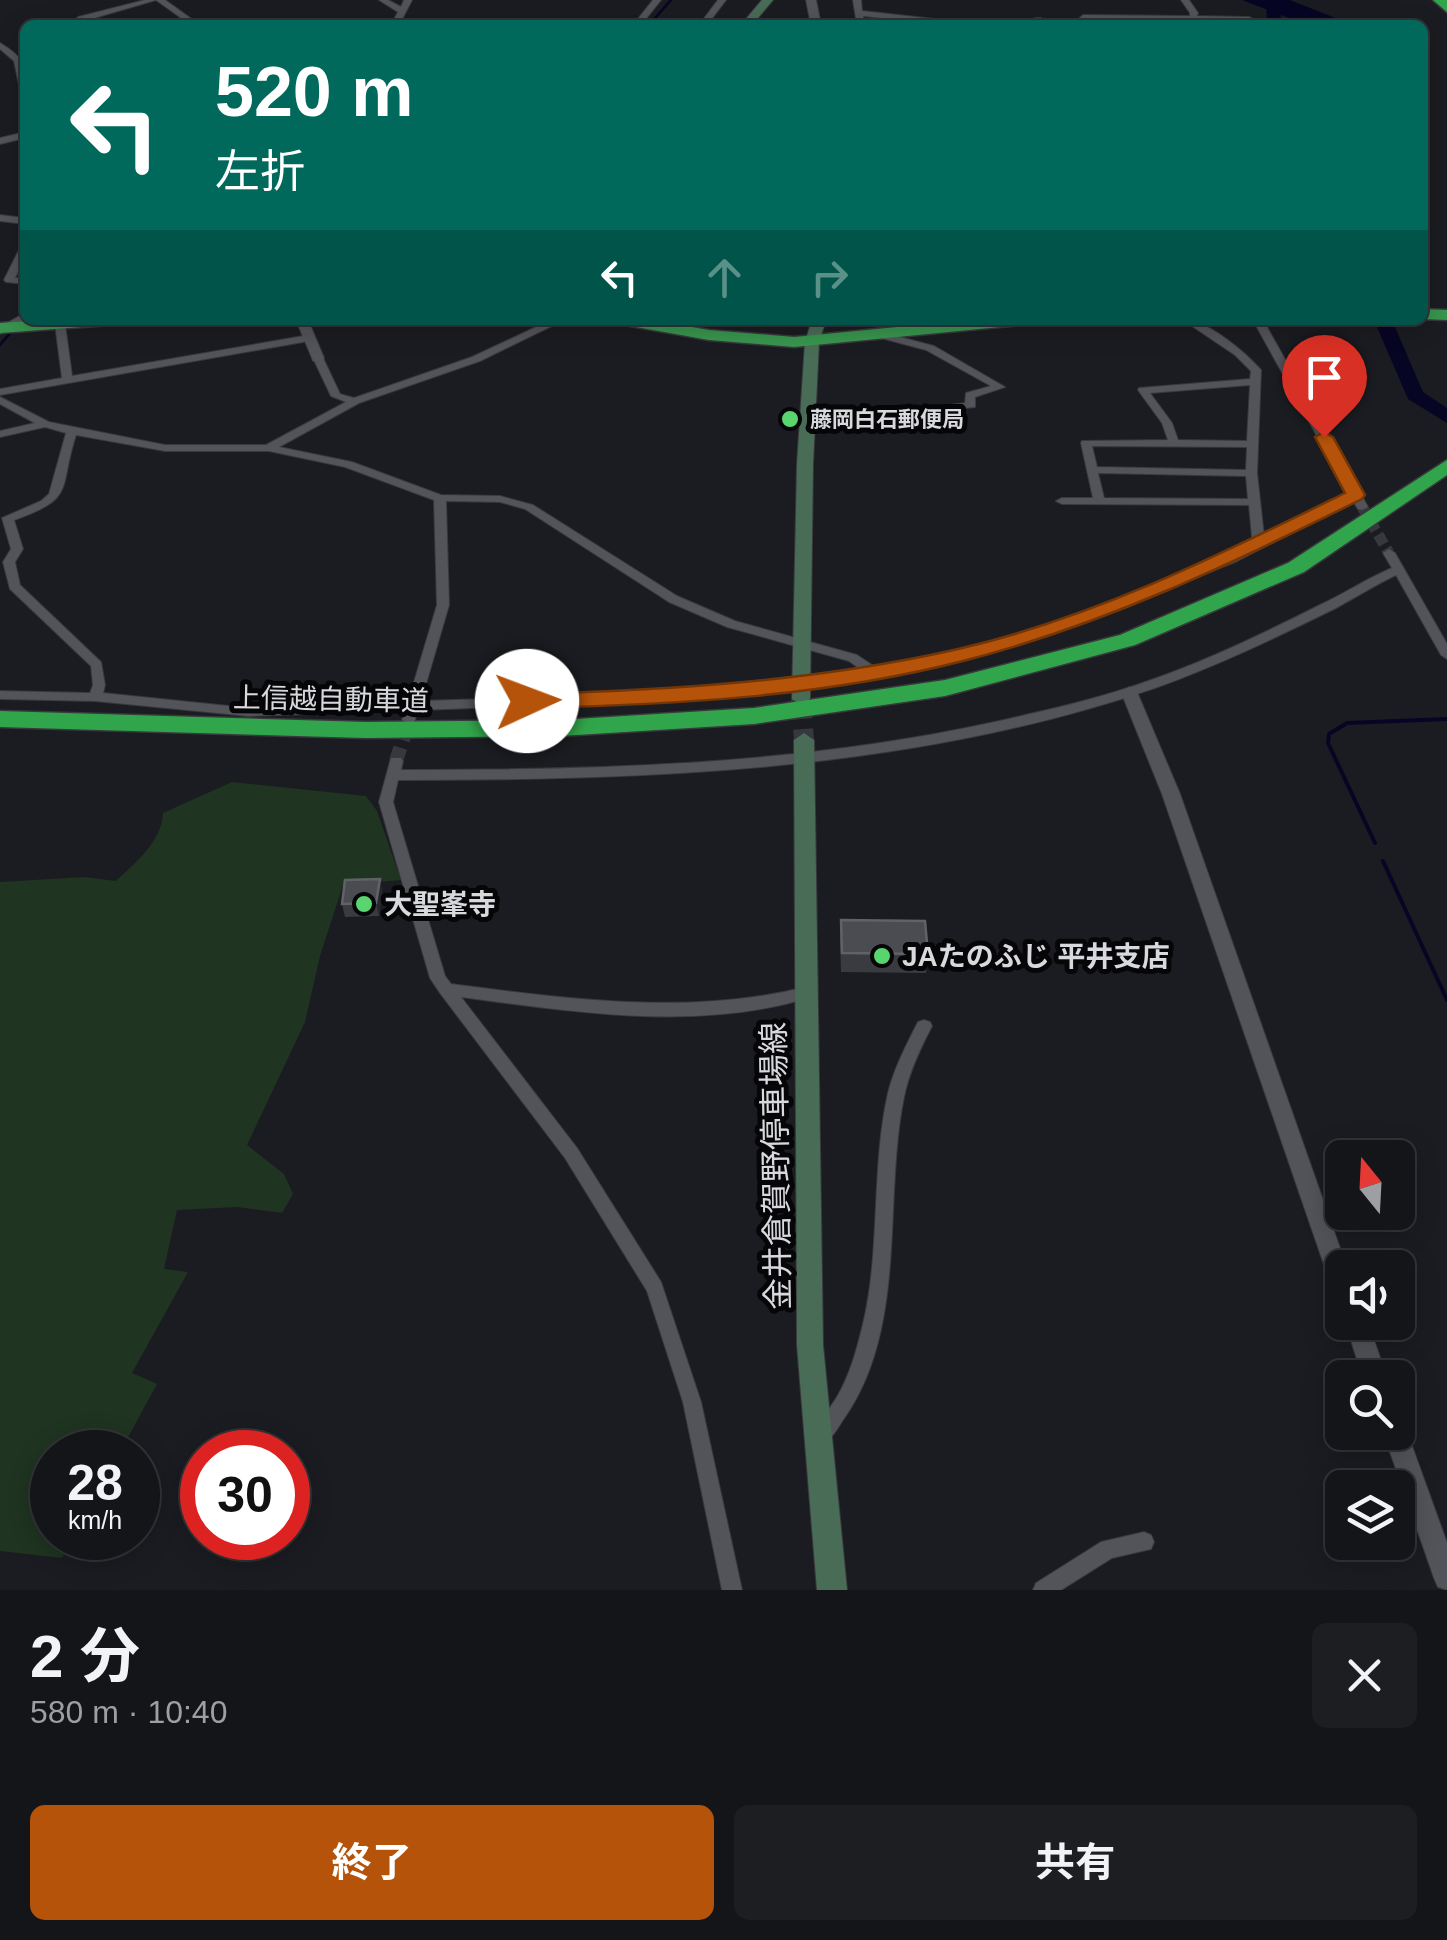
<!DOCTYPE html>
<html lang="ja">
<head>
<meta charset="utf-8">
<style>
	body { margin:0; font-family:Arial,"Noto Sans JP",sans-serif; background:#1d1e22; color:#f1f3f6; height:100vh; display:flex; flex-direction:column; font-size:38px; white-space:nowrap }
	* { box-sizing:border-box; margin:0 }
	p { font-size:32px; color:#9d9fa2 }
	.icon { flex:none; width:55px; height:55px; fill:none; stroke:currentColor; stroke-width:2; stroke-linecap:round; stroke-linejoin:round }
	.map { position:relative; height:1590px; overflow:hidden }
	.sheet { display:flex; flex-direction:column; background:#141519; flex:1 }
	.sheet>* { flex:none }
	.banner { position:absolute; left:20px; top:20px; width:1408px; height:305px; border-radius:15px; box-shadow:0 5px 25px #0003,0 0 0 2px #333438; background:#00695c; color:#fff; overflow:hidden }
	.needle { width:65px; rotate:342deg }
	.tools { position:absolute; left:1325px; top:1140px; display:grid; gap:20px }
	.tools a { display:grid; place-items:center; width:90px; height:90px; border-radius:15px; background:#141519; box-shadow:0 5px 25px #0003,0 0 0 2px #333438; font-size:50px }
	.speed { position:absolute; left:30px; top:1430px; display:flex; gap:20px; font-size:50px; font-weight:700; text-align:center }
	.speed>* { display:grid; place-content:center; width:130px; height:130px; border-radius:50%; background:#141519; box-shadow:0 5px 25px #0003,0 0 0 2px #333438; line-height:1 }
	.speed small { font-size:25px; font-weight:400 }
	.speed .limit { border:15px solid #d22; background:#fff; color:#111 }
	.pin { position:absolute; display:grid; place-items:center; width:85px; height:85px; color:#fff; margin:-102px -42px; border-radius:50% 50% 50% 0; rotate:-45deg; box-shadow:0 0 10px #0007 }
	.pin .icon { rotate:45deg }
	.me { position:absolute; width:110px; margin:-55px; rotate:88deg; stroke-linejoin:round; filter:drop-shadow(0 0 8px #0008) }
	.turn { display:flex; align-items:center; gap:35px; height:210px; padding:0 30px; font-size:45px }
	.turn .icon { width:130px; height:130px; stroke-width:2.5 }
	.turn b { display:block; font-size:70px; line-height:85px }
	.lanes { display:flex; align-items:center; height:95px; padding:0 30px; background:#0003; justify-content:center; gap:50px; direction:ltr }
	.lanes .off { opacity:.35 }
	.round { display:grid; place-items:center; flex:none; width:105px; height:105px; border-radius:15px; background:#1d1e22 }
	.head { display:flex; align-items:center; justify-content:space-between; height:170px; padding:0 30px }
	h1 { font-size:60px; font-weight:700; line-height:75px }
	.primary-button { display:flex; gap:20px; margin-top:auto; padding:20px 30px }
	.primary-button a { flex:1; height:115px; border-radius:15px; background:#b45309; color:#fff; font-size:40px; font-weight:700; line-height:115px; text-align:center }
	.primary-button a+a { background:#1d1e22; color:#f1f3f6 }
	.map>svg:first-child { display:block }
</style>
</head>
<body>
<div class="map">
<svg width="1447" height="1590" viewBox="0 0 1447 1590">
	<rect width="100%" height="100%" fill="#1b1c21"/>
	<!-- green -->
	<path fill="#1f3421" d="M232,782L366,796L377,811L401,880L343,885L320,956L305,1022L247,1145L284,1174L293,1194L282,1213L237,1207L177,1210L164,1269L188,1272L132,1373L157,1384L120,1452H52V1538H73L62,1558L0,1551V882L84,877L116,881C135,863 162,841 163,813Z"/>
	<!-- water -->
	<path fill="#070524" d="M1242,0H1290L1353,25H1307Z"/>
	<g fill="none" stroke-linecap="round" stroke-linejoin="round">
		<!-- stream-far1 -->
		<path stroke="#070524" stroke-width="2.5" d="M649,25L671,0
			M0,345L11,332"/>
		<!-- stream -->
		<path stroke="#070524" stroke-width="4" d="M1375,843L1328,743L1329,734L1347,723L1447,719
			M1383,861L1447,1000"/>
		<!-- river -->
		<path fill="#070524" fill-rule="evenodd" d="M1266,0H1280L1281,25H1267Z
			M1374,320H1392L1423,392L1447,408V423L1408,399Z"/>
		<!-- minor-tunnel-far1 -->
		<path stroke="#37383d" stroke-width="11" stroke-dasharray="11 5" stroke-linecap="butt" d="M1362,507L1389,553"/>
		<!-- minor-tunnel -->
		<path stroke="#37383d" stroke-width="14" stroke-dasharray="14 8" stroke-linecap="butt" d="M396,761L408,724"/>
		<!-- secondary-tunnel -->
		<path stroke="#37383d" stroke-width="20" stroke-dasharray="20 10" stroke-linecap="butt" d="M801,699L804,740"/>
		<defs>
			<path id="minor" d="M145,0H165L200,25H191L156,0L84,21L79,25H71L78,17Z
				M379,0H388L401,7L404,0H412L399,25H391L398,12Z
				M653,0H661L641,25H633Z
				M718,0H726L707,25H699Z
				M853,0H861L862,11L971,23L975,25H950L863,16L865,25H857Z
				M1181,0H1189L1198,13L1197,16L1249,17L1253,19L1249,21H1196L1192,23L1188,21L1085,19L1080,25H1072L1083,15L1190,16V13Z
				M1035,18H1041L1043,25H1035Z
				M0,43C27,59 25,66 25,96L21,94L14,61L0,49Z
				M25,132V138L0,144V138Z
				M0,215L25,218V224L0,221Z
				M25,245V257L15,278H25V284L6,282L4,280L20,248Z
				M25,313V320L0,334V327Z
				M551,320H564L480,361L359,403L279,447L352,462L441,495L500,496L533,505L677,596L735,621L857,655L875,667L989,644L1113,601L1227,556L1256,541L1252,537L1249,505L1062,504L1056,501L1062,498H1093L1081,443L1082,441L1168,440L1162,423L1138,390L1139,388L1250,379L1251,371L1235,355L1183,320C1208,320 1245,352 1261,370L1257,473L1264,536L1349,494L1253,320H1263L1368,507L1362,510L1358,509L1353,501L1235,562L1121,607L991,652L873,676L640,702L418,710L414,723L409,724L402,720L405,711L248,716L95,701L0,699V691L90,693L93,685L91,666L10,589L3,562L11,549L2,518L41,501L49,494L66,433L45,427L0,437V431L35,423L0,404V397L49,422L165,445H266L346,402L331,396L313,358L314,356H322L323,358L340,394L354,398L472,357ZM1250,385L1247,441L1178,440L1172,423L1150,393ZM76,435L165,451H269L345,467L434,500L437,605L408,702L248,708L103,693L105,685L101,662L20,585L15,562L23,549L14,520C77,498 58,490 76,435ZM1092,446L1247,447L1246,470L1097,467ZM1098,473L1246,476L1248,499L1104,498ZM446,501L500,502L525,509L669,602L727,627L849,661L860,669L640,694L421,701L449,605Z
				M60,321L65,324L72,376L309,335L314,338L309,341L0,395V389L62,378L55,324Z
				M885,333L934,346L1005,387L975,397V407L928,412V408L965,403L966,393L991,386L926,350L881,338L880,336Z
				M1389,549L1395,553L1447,644V659L1441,655L1396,575C1375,585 1356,597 1336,608C1277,637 1217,666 1155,688C913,771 652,780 398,780L393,802L445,976L451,984C569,999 689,1016 806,987L811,989L814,993L811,997C699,1032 576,1012 461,997L577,1148L661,1282L701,1402L742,1590H722L683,1402L647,1291L565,1158L440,993L430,978L379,802L391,758H401L403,761L401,770C598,770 796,765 990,723C1044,711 1099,699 1151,680C1211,659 1268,631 1324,603C1347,592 1368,578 1392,568L1383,553Z
				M924,1020L930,1022L932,1026C920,1049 909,1072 904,1097C883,1199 908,1326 845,1417C838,1427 832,1440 821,1445L814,1443L812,1436C818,1422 829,1410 837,1397C850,1375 857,1349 863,1324C881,1249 871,1168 888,1093C894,1068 907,1044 918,1022Z
				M1144,1532L1151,1535L1154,1542L1151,1549L1112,1558L1061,1590H1033L1036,1583L1101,1542Z"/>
			<path id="tertiary" d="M806,0H816L821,25H811Z
				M296,320H308L324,358L323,361H313L312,358Z
				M1129,687L1137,692L1180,794L1347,1268H1342V1295L1334,1292L1331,1285L1162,794L1121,692Z
				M1345,1322H1368L1387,1378H1363Z
				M1398,1421L1404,1424L1407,1432L1447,1543V1590L1438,1587L1434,1578L1383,1432H1398Z"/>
			<path id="secondary" d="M762,0H773L752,25H741Z
				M812,320H826L819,342L813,464L810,699L801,705L792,699L797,464L805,342Z
				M804,733L814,740L823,1345L847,1590H817L797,1345L794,740Z"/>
			<path id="trunk" d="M1422,309L1447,310V320L1422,319Z
				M43,320H118L110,325L0,333V323Z
				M617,320H652L709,330L794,337L970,320H1028L1020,325L794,347L709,340L625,325Z"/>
			<path id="motorway" d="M1433,0H1447V12Z
				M1447,460V475L1304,572L1135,645L945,696L754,724L560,736L366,738L0,727V711L366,722L560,720L754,708L945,680L1120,635L1288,563Z"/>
		</defs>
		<!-- minor casing -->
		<use href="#minor" stroke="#38393c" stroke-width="2"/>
		<!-- tertiary casing -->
		<use href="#tertiary" stroke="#38393c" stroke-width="2"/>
		<!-- secondary casing -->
		<use href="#secondary" stroke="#38393c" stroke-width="2"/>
		<!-- trunk casing -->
		<use href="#trunk" stroke="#38393c" stroke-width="3"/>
		<!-- motorway casing -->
		<use href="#motorway" stroke="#38393c" stroke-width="3"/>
		<!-- minor -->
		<use href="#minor" fill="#53545a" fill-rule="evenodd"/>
		<!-- tertiary -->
		<use href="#tertiary" fill="#53545a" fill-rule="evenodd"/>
		<!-- secondary -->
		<use href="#secondary" fill="#496c56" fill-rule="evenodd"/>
		<!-- trunk -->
		<use href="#trunk" fill="#38954e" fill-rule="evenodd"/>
		<!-- motorway -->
		<use href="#motorway" fill="#31a54b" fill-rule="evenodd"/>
	</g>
	<!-- wall -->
	<path fill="#3a3b41" d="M380,879L382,892L379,916L345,917L342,904Z
		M841,920L928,954L926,973L841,972L840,940Z"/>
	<!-- shaded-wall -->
	<path fill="#26272d" d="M380,879L382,892L379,916L376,903Z"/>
	<!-- building -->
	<path fill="#4b4c51" stroke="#616267" stroke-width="2.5" d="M380,879L376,903L342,904L345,880Z
		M841,920L925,921L928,954L842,953Z"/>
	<!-- route -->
	<path fill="#b45309" stroke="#753606" stroke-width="2.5" d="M1324,432L1333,437L1365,495L1362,499C1233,563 1104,625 963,661C823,697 671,705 527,708L517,701L527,694C670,690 818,681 958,649C1094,618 1221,554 1345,493L1315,437Z"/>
	<!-- markers -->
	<g fill="#59d56f" stroke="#060608" stroke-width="4">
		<circle cx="790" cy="419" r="10"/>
		<circle cx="364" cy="904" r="10"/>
		<circle cx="882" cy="956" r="10"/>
	</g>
	<g text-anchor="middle" stroke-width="10" stroke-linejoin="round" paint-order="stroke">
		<!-- far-poi labels -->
		<g font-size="22" font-weight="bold" fill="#d8d9dc" stroke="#060608" text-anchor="start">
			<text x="810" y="427">藤岡白石郵便局</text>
		</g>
		<!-- street labels -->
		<g font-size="28" fill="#d8d9dc" stroke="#060608">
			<text transform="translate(331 699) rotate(1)" y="10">上信越自動車道</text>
		</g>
		<!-- poi labels -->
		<g font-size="28" font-weight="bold" fill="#d8d9dc" stroke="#060608" text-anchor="start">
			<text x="384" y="914">大聖峯寺</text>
			<text x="902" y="966">JAたのふじ 平井支店</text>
		</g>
		<!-- near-street labels -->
		<g font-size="32" fill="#d8d9dc" stroke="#060608">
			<text transform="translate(776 1166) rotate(-91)" y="11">金井倉賀野停車場線</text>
		</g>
	</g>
</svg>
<div class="tools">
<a><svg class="needle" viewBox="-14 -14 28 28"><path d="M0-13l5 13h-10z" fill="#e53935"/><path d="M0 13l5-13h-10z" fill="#9d9fa2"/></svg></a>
<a><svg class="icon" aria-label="sound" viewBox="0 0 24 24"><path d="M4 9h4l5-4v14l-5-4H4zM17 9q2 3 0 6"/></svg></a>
<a><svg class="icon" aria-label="search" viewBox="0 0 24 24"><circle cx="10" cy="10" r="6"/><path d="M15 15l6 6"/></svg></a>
<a><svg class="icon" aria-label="layers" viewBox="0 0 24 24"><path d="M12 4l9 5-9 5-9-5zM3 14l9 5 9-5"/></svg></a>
</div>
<div class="speed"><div>28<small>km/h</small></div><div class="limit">30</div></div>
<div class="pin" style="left:1324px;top:437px;background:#d93025"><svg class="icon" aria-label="arrive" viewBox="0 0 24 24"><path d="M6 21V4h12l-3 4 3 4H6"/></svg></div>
<svg class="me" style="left:527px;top:701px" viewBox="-20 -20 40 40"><circle r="19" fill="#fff"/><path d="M0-13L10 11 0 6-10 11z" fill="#b45309"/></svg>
<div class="banner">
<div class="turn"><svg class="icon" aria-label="left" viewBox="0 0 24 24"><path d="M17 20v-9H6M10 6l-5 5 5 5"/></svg><div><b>520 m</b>左折</div></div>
<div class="lanes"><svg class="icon" aria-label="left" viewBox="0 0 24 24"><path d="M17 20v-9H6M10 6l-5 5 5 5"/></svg><svg class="icon off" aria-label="ahead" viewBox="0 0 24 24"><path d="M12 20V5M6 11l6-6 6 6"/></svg><svg class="icon off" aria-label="right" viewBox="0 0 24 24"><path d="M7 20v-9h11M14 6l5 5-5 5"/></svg></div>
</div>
</div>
<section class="sheet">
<div class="head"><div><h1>2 分</h1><p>580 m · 10:40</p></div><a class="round"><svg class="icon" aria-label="close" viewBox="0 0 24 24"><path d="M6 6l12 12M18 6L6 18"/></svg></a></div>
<div class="primary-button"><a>終了</a><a>共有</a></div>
</section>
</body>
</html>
